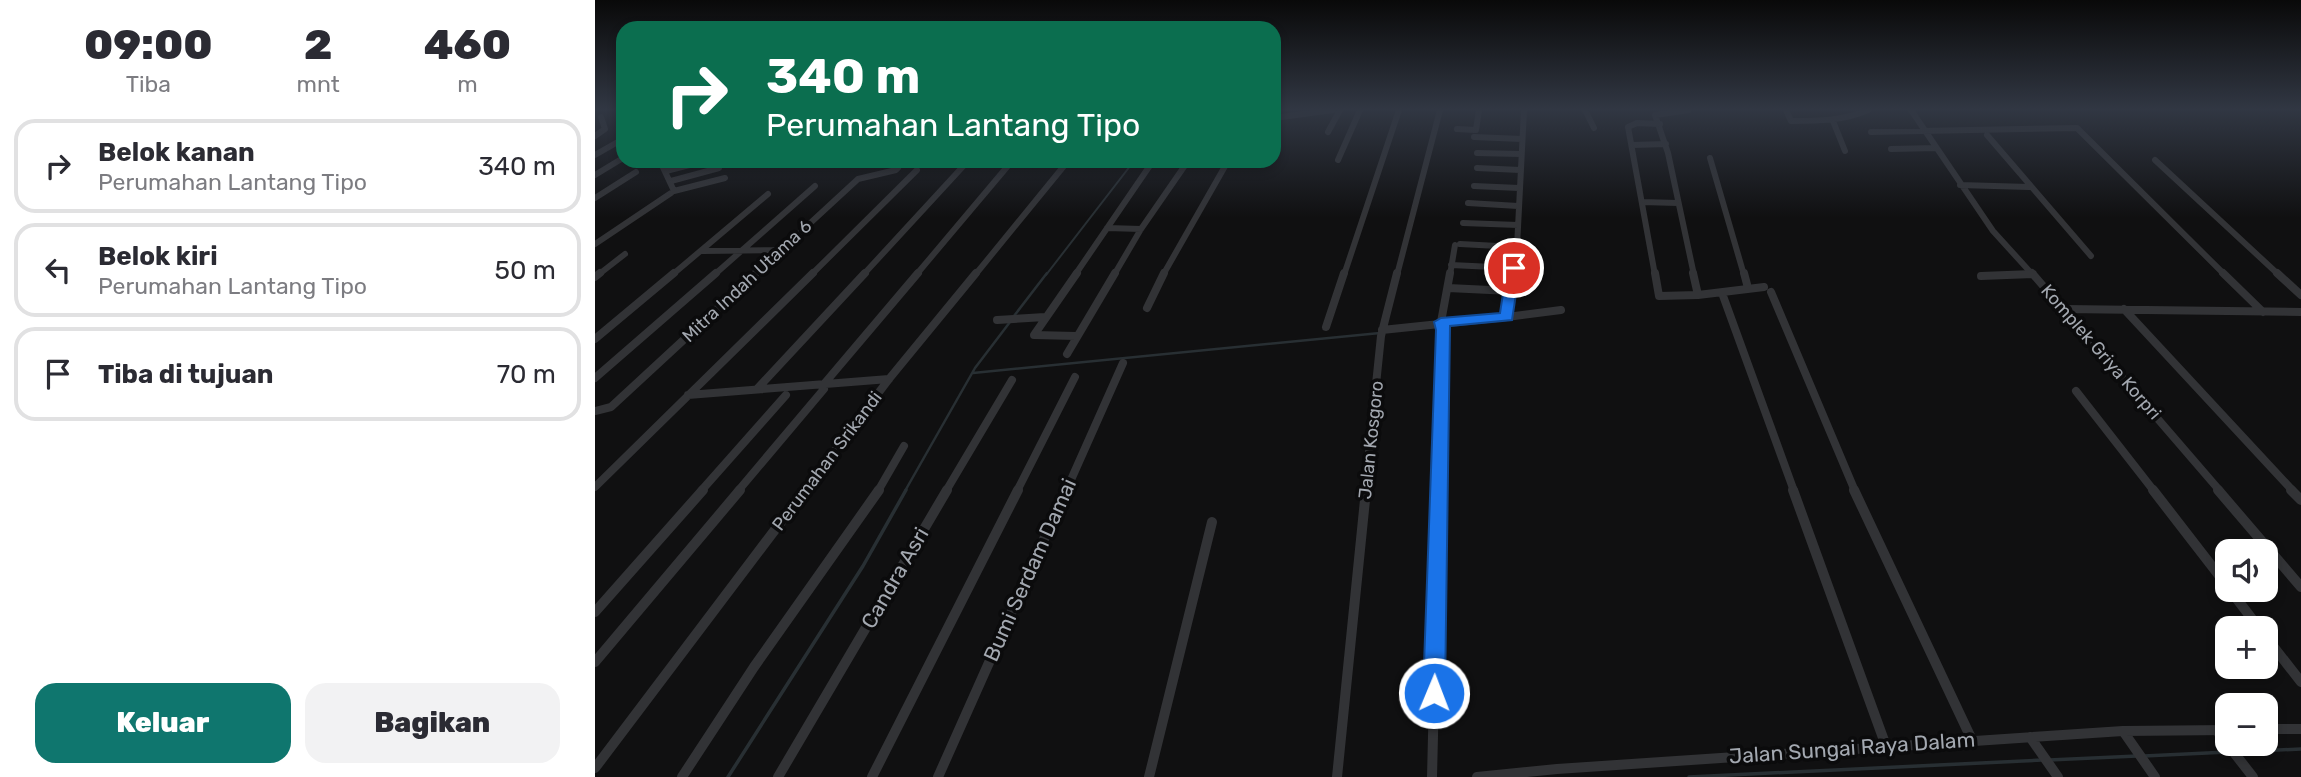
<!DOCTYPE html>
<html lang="id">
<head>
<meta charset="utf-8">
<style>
	body { margin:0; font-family:Rubik,sans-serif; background:#f2f2f3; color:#2b2b33; height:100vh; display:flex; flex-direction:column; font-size:26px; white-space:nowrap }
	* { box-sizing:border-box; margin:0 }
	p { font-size:23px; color:#7c7c81 }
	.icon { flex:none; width:38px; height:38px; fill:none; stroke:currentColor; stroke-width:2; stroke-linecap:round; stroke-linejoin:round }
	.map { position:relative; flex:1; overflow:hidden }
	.sheet { display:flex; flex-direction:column; background:#fff; width:595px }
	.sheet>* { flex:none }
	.guide { position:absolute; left:21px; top:21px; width:665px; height:147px; border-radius:21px; box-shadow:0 4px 10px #0003; background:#0b6e4f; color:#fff; overflow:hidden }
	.controls { position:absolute; left:1620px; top:539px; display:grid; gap:14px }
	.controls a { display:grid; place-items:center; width:63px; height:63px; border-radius:14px; background:#fff; box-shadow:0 4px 10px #0003; font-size:35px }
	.pin { position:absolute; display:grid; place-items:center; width:60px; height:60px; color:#fff; margin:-30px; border:4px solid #fff; border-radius:50%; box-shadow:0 2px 7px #0007 }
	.me { position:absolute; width:77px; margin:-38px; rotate:1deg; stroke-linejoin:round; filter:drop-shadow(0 0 5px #0008) }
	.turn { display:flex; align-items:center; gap:24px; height:147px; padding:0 35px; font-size:32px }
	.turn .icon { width:91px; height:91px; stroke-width:2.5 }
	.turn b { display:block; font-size:49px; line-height:60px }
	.eta { display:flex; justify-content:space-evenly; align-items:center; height:119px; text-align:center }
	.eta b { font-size:42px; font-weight:800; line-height:49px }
	.primary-button { display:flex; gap:14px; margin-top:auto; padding:14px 35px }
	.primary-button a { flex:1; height:80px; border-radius:21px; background:#0f766e; color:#fff; font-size:28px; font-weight:800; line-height:80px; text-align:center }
	.primary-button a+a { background:#f2f2f3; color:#2b2b33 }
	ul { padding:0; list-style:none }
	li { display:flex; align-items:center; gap:21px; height:94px; margin:0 14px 10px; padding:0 21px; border:4px solid #e1e1e2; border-radius:21px }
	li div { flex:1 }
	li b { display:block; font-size:26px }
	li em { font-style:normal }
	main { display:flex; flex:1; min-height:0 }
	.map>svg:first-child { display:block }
</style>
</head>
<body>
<main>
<section class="sheet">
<div class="eta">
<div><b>09:00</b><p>Tiba</p></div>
<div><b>2</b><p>mnt</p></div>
<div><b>460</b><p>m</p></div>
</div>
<ul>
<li><svg class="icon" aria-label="right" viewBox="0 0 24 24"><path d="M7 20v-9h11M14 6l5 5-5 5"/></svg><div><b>Belok kanan</b><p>Perumahan Lantang Tipo</p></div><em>340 m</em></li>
<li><svg class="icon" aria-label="left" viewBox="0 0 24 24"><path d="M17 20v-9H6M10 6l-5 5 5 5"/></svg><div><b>Belok kiri</b><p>Perumahan Lantang Tipo</p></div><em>50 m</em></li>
<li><svg class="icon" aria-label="arrive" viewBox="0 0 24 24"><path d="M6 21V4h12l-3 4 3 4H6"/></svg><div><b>Tiba di tujuan</b></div><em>70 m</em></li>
</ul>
<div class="primary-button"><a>Keluar</a><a>Bagikan</a></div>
</section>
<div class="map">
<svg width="1706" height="777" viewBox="0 0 1706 777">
	<rect width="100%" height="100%" fill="#101011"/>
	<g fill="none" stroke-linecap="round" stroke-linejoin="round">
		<!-- stream-far2 -->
		<path stroke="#282f33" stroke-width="2" d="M451,275L539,161"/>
		<!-- stream-far1 -->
		<path stroke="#282f33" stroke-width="2.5" d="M419,316L452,273
			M378,373L785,333
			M310,491L380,368L415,322"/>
		<!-- stream -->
		<path stroke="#282f33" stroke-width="3.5" d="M1643,752L1706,749
			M1549,756L1633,752
			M1454,760L1542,756
			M133,777L268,566L311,490
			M1094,777L1447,760"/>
		<!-- minor-far2 -->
		<path stroke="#323336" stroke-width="6" d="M990,110L999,128
			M1094,110L1060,115L1073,153L1099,275
			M1191,110L1196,121C1223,121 1248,121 1273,110
			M1316,110L1398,231L1438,275
			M679,118L738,110
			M1238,121L1250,151
			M862,129L881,130L884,110
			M733,132L745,110
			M1276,132L1482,128L1630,275
			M1392,135L1496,256
			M0,136L10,129L6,117
			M879,137L927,139
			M1037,145L1071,144
			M1296,149L1341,148
			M882,153L926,154
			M0,155L28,139
			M1115,158L1149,275
			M743,160L765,110
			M1560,160L1684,275
			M65,161L79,191L130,178
			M348,161H363
			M882,168L925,170
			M71,171L110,161
			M0,175L28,158
			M76,181L124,168
			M1365,185L1434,187
			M879,186L924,188
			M0,198L41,172
			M1047,202L1083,203
			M873,203L923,206
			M868,223L923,225
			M512,228L546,229
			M0,244L76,193
			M865,244L922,247
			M108,251L185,250
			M856,265L919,268
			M3,275L30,254
			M77,275L173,194
			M119,275L220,186
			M159,275L263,179L301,170L303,168L296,161
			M216,275L322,170
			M268,275L373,161
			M321,275L417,161
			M380,275L473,161
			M480,275L558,161
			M519,275L546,229L593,161
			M568,275L633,161
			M749,275L804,110
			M802,275L845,110
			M855,275L860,245
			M918,275L922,247L929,110
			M1060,275L1033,127L1042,123L1065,124
			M1423,275L1438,274"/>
		<!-- minor-far1 -->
		<path stroke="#323336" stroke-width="8" d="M1060,273L1064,296L1103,295L1169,287
			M1098,273L1103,295
			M1149,273L1153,288
			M1437,273L1625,491
			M1628,273L1668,312
			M1682,273L1706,295
			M1386,276L1438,274
			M0,277L5,273
			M853,288L916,291
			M1176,292L1260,491
			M1127,293L1199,491
			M552,308L569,273
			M1470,309L1706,312
			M1529,309L1698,491
			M912,317L966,310
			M402,320L450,317
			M731,327L749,273
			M787,330L912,317L918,273
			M481,336L439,335L482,273
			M0,339L79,273
			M472,354L520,273
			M0,378L121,273
			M229,384L323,273
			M162,389L270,273
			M1481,391L1559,491
			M93,395L294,379
			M0,411L16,407L161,273
			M0,487L218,273
			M106,491L191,395
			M143,491L229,389
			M209,491L294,379L381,273
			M283,491L309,446
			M351,491L417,380
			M422,491L480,377
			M471,491L528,363
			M770,491L786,336L802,273
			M844,491L846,322L855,273"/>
		<!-- minor -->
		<path stroke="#323336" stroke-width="10" d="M1198,490L1291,746
			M1259,490L1377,740
			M1558,490L1633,587
			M1623,490L1706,587
			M1696,490L1706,500
			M1635,590L1664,628
			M0,612L108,490
			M1671,637L1706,682
			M0,662L145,490
			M1671,729H1706
			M1528,731L1560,777
			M1622,731L1658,777
			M1435,737L1463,777
			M0,768L210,490
			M87,777L159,667L284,490
			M183,777L352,490
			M277,777L423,490
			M343,777L471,490
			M554,777L617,522
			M742,777L771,490
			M837,777L844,490
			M882,777L962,769L1528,731L1633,730"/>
	</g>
	<!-- sky -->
	<linearGradient id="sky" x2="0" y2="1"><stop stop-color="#090909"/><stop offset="0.5" stop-color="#313743"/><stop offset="1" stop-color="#313743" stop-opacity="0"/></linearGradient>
	<rect width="1706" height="218" fill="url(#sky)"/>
	<!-- route -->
	<path fill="#1a73e8" stroke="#114b97" stroke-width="2" d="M919,264L925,268L917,320L855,326L850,693L847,700L839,703L831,700L828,693L841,330L839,322L846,318L905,313L912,268Z"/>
	<g text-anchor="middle" stroke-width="7" stroke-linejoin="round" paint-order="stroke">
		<!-- street labels -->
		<g font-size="18" fill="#a3a8b0" stroke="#0b0b0c">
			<text transform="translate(152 281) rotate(-43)" y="6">Mitra Indah Utama 6</text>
			<text transform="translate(1506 352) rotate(49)" y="6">Komplek Griya Korpri</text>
			<text transform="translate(776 440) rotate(-84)" y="6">Jalan Kosgoro</text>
			<text transform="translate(232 461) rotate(-53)" y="6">Perumahan Srikandi</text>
		</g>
		<!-- near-street labels -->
		<g font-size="21" fill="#a3a8b0" stroke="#0b0b0c">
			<text transform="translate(435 570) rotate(-66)" y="7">Bumi Serdam Damai</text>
			<text transform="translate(300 578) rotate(-60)" y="7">Candra Asri</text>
			<text transform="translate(1257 748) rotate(-4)" y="7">Jalan Sungai Raya Dalam</text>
		</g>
	</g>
</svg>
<div class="controls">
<a><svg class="icon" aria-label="sound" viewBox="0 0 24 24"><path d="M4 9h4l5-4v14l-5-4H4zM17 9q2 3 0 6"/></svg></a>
<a>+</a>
<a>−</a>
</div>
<div class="pin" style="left:919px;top:268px;background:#d93025"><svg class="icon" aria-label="arrive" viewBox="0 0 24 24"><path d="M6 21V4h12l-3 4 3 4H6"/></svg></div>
<svg class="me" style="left:839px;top:693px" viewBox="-20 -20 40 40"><circle r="17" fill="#1a73e8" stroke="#fff" stroke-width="3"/><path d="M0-11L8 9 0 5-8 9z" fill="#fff"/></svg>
<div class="guide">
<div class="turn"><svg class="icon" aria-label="right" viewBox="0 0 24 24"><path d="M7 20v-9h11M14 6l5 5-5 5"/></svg><div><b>340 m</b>Perumahan Lantang Tipo</div></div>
</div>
</div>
</main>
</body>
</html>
